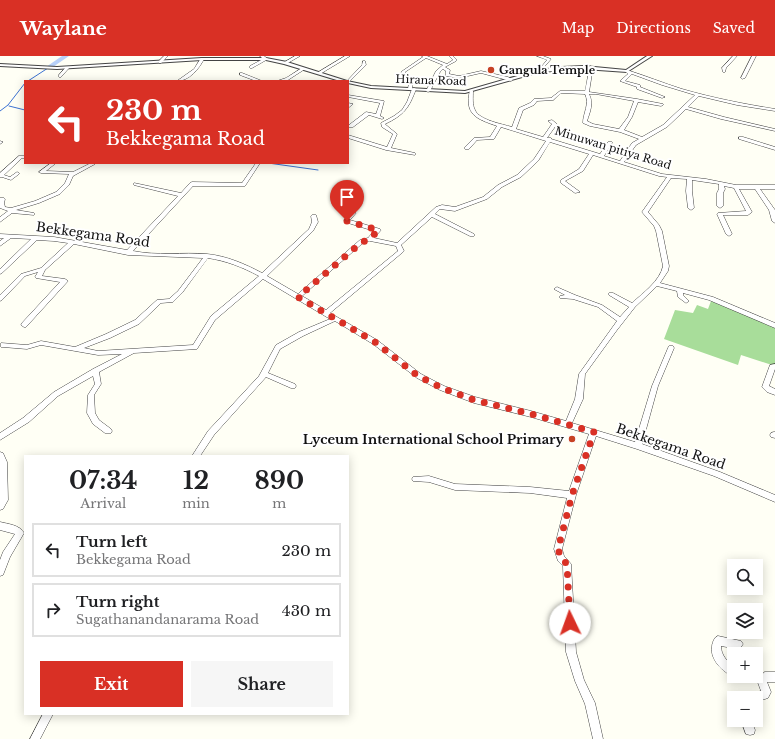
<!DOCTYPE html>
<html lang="en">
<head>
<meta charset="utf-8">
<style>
	body { margin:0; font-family:"Libre Baskerville",serif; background:#f6f6f6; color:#202124; height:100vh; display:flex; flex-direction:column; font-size:15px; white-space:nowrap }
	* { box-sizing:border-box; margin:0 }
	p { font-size:13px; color:#757577 }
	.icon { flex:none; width:22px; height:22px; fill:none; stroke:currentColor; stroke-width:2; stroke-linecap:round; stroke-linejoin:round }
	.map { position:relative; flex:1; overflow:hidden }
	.side { position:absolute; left:24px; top:399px; width:325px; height:260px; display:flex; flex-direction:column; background:#fff; border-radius:0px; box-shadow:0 2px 10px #0003 }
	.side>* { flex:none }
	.hud { position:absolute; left:24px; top:24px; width:325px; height:84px; border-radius:0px; box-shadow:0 2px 10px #0003; background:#d93025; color:#fff; overflow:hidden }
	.fabs { position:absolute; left:727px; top:503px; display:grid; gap:8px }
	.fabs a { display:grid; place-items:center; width:36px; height:36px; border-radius:0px; background:#fff; box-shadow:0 2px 10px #0003; font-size:20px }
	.pin { position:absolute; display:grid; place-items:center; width:34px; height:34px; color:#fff; margin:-41px -17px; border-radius:50% 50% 50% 0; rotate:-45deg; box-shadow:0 0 4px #0007 }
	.pin .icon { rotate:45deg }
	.me { position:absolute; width:44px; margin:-22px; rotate:357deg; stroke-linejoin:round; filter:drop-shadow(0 0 3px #0008) }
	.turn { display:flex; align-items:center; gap:14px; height:84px; padding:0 16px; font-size:18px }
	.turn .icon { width:52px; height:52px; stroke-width:2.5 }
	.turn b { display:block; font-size:28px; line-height:34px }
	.eta { display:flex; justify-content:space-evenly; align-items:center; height:68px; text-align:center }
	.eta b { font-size:24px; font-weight:800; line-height:28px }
	.primary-button { display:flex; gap:8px; margin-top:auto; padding:8px 16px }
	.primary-button a { flex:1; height:46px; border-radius:0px; background:#d93025; color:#fff; font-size:16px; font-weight:800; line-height:46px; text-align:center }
	.primary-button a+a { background:#f6f6f6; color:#202124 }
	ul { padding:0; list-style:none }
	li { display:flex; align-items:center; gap:12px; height:54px; margin:0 8px 6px; padding:0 8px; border:2px solid #e0e0e0; border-radius:0px }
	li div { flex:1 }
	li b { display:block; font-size:15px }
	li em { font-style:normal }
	header { display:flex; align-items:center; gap:24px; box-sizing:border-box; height:56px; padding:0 20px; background:#d93025; color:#fff }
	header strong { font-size:19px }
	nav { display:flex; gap:22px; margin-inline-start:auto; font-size:14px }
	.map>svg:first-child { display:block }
</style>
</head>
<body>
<header>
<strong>Waylane</strong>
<nav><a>Map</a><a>Directions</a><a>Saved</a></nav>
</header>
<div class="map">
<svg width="775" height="683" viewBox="0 0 775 683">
	<rect width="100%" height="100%" fill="#fffff5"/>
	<!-- forest -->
	<path fill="#a8dd9a" d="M711,245L775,271V310L741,299L738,309L664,283L675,254L693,257L697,249L708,253Z"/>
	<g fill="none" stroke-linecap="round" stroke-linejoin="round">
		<!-- stream -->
		<path stroke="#3c72d2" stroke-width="1" d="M28,25L48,12
			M9,50L25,54
			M0,55L8,49L25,27
			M268,107L318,114"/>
		<!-- river -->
		<path fill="#b7d0f8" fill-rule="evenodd" d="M62,0H69L50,13H46V11Z"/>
		<defs>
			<path id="minor" d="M164,0H168L161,7H159V5Z
				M260,0H264L268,3L252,12H250V10L263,3Z
				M295,0H300L286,8L283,7Z
				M345,0H350L320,18L317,17Z
				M422,0H427L447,8L453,4L449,0H453L457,4L456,5L445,11L450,14L449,18L459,20L481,15L508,21L513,24L511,25L481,17L459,22L446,20V15L443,13L440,16L430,35L428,36L426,35L436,15L443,9L426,2L405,16L413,26L412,33L414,32L416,33C409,52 404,59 385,68L386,69L397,78L391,92L415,97V99L386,94L348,82V79L387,91L393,78L382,71L381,67L394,60L402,54L407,46L412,33L410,34L408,33L409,26L401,16L423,1Z
				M537,0H543L551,3L540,16L538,15L547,4Z
				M733,0H737L726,12L725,16H723L722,12Z
				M752,0H756L745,22L742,23L741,22Z
				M201,2L204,3C199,13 189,25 177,25L194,13Z
				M363,5H365L366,9L348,27V25H347L362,9Z
				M590,10L593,11L589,36L637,43L663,48V49L661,50L638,46L632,61L624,74L642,81L663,69L695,39L662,29L632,18L625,25L640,29V31L665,41L662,42L637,33V31L620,25L628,18L625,15L627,14C646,20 663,27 682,33C713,42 744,48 775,53V55L737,49L699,40L688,51L724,61L775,73V75L721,63L686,53L667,71L636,89L624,106L662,118L706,123L736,129H775V133H760L775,154V167L772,165L769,154L755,133H739L752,156L748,159H723L732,178L729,180L726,178L717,158L718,157L746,155L734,132L724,130L725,133L723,137V150L720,152L717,150V137L719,133V128L692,124V135L694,152L691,154L688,152L686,135L687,123L671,122L648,156L659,169L662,175L669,210L668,215L660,227L713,241L775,267V272L709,244L683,237V239L689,245L686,247L678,241L677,235L657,230L635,251L617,274L585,318L583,343L572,367L635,386L652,330L668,292L669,290H673L674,292L658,330L642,388L720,416L775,439V446L714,420L637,393L596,380L576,439L562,493L564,500L571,508L576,596L584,624L595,647L603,683H593L585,648L575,625L566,596L563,510L558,505L554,493L567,442L530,437L455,434L429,426L413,425L412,423L413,421L429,420L455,428L530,431L569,435L589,378L531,361L474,347L440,334L417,322L373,288L335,265L303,280L280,293L268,317L295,328L296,330L295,332H291L266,321L214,379L200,400H192L208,375L259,320L276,289L299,276L330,263L263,223L215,264L197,293L134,297L99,316L101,328L94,339L95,357L99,364L111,373L112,375L111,377H105L93,368L87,357L88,339L95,328L93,320L58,340L29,366L0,384V377L23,362L54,336L93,313L122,298L98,299L41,289L27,293L3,291H1V287L27,289L41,285L75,291L106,278L135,264L157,244L169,243L178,235L203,202L128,199L74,188L45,214L42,220L65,223L68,225L26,271H24L21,269L22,267L60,226L36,222L35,221L38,216L25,220L2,244L0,245V239L21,218L41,212L68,187L54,185L37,184L2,217L0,218V213L31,183L11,182L0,190V185L4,182H0V178L54,181L127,194L178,140L134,129V127L181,137L190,127L192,126L242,127L256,107H260L245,130H193L133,195C157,200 183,196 207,198C227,200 245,208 262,217L309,173L312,166L311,160L312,159H316L318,166L313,175L267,220L298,238L360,184L368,182L374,175L345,166L344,165L351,156H355L356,157L350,164L380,173L381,174L374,182L397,187L436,151L442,149L455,151L483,141L498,129L517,119L534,103L546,85L501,71L494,83L477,84L469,93H465V91L474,82L490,81L497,70C477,63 464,59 470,34L473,35C473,41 472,49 475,54C479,64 502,68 512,71L519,52L530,47L534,43L551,42L560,35H585ZM561,37L585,38C590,48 583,57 583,67L590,70L620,76L639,83L632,87L620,105L604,100L612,87V86H608L600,98L551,83V82H547L557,68L552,64L548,65L552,68L543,81L516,73L523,54L534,49L537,45L553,44ZM589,38H596L634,45L628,61L619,73L593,68L587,65C590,56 594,47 589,38ZM550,86L589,98L579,113L561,124V127L575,137L580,136L565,125L583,115L593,99L659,120L667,121L642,156L654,170L656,175L663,210C660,225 643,237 632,247L613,237H609L608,238L609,239L629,251L620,261L602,249L575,239L559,232L557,231L554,233L565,239L560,240L559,241L560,242L573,243L598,251L617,265L579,318L575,343L566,365L531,355L475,341L444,330L421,318L377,284L330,257L403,196L404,195L401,189L432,161L470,180H474V178L435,158L440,153L455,155L487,143L502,131L521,121L538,105ZM370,185L396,190L398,195L326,254L302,240L364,186ZM208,202C227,205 242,211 259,220L211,260L193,289L98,295L84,292L110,282L139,268L161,247L173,246L182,237Z
				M66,11L69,12L61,21H59V19Z
				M302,12L305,13L288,24L277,25L286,22Z
				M240,17H242L262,25H256L240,19Z
				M348,39L384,45L380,60L384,62L382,63L369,59L353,71H349V69L366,56L376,58L380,47L348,41Z
				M348,47L353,48L348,52Z
				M739,81H743L775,91V94L739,83Z
				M0,85L3,86L0,88Z
				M19,100H25V102H22L4,119L10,121L17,116L19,117V118L11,124L2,121H0V117Z
				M51,107H56L46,115L73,116L89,108L88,107H95V108L73,120L69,129L60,138L39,147L16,154L34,157V159L12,157L0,166V161L8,155L0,152V142H4L5,143L4,147L5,151L11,152L35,145L56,136L65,127L69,118L41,117L39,116Z
				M775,308V313L769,330L775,333V339L767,336L762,331L770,309Z
				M774,376H775V382L771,381L770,379L771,377Z
				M0,396L3,397L7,406L8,444L3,453L0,454Z
				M0,466C8,468 20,469 24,477L10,501L3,519L0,520V504L3,496L15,478L0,474Z
				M718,580L741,585L743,588L741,591L738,593L721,590C721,599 727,605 734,611V620H736L734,621C723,616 710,604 712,591C712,588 713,585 715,582Z
				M765,616H775V626H767L771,636L768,642L756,646V642H744L746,639L761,635L757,624L759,621Z
				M43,658H53L40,683H30Z
				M741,664H751L755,674L754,678L750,679L746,678Z"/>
			<path id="tertiary" d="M647,0H652L627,16L584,13L540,16L465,37L371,32L348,27V25H340L284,8L266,4H202L57,13L0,10V8L57,11L202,2H266L287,6L347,25L371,30L465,35L538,14L562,11L584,10L626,14Z"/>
		</defs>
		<!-- minor casing -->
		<use href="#minor" stroke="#444" stroke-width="1"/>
		<!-- tertiary casing -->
		<use href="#tertiary" stroke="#444" stroke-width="2"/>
		<!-- minor -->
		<use href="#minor" fill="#fff" fill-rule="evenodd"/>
		<!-- tertiary -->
		<use href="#tertiary" fill="#fff" fill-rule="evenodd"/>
	</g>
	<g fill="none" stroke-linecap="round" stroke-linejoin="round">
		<!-- route -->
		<path stroke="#d93025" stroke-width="7" stroke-dasharray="0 12.6" d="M347,165L378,174L370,183L362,186L298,241L375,286L418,320L442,332L474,344L531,358L594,376L572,439L558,493L561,502L567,508L570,567"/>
	</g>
	<!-- markers -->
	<g fill="#c74223" stroke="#fff" stroke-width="1.5">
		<circle cx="491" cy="14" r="4"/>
		<circle cx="572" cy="383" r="4"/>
	</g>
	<g text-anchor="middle" stroke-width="4" stroke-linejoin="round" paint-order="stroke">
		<!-- far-poi labels -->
		<g font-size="11" font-weight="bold" fill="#111" stroke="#fff" text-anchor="start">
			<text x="499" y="18">Gangula Temple</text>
		</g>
		<!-- far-street labels -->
		<g font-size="11" fill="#111" stroke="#fff">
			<text transform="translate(431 24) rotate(2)" y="4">Hirana Road</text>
			<text transform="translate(613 92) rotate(17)" y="4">Minuwan pitiya Road</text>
		</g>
		<!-- street labels -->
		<g font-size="13" fill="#111" stroke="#fff">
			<text transform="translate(93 178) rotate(8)" y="5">Bekkegama Road</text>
			<text transform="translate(671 390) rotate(19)" y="5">Bekkegama Road</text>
		</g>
		<!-- poi labels -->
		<g font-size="13" font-weight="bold" fill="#111" stroke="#fff" text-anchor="end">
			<text x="564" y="388">Lyceum International School Primary</text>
		</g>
	</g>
</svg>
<div class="fabs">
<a><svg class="icon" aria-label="search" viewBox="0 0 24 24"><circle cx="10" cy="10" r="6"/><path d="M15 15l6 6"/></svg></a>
<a><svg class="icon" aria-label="layers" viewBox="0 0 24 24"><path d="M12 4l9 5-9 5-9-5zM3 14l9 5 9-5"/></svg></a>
<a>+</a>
<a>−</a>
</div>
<div class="pin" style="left:347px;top:165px;background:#d93025"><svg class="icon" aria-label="arrive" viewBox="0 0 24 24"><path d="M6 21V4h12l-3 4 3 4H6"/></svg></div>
<svg class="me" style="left:570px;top:567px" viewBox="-20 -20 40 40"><circle r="19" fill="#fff"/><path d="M0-13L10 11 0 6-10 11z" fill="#d93025"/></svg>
<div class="hud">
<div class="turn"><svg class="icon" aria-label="left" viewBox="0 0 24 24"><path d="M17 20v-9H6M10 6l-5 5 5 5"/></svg><div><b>230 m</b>Bekkegama Road</div></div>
</div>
<section class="side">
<div class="eta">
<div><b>07:34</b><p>Arrival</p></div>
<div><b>12</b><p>min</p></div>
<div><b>890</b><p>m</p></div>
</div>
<ul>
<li><svg class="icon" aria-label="left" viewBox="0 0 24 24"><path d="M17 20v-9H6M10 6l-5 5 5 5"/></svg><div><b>Turn left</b><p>Bekkegama Road</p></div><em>230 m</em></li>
<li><svg class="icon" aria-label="right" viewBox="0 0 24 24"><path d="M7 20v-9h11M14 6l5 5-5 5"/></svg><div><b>Turn right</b><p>Sugathanandanarama Road</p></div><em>430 m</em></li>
</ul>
<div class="primary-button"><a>Exit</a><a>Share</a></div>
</section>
</div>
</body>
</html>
